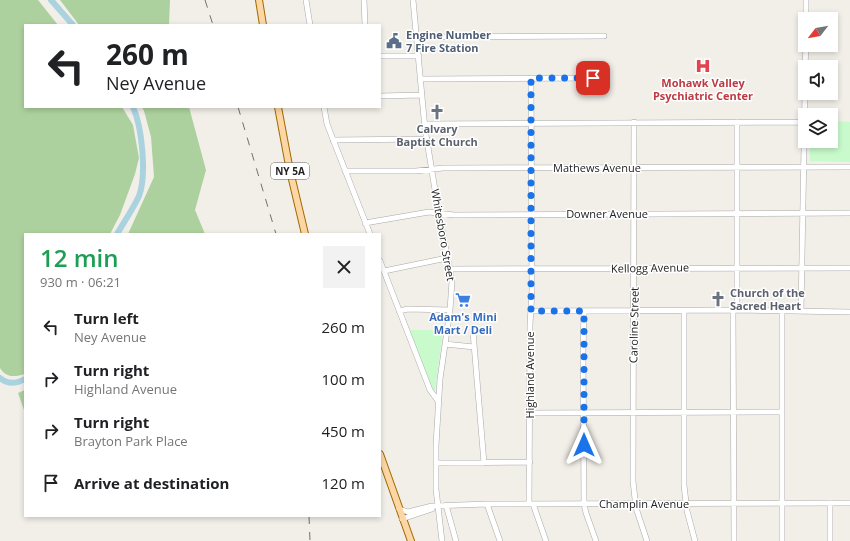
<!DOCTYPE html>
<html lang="en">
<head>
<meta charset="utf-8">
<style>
	body { margin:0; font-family:"Open Sans",sans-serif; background:#f2f2f2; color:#202124; height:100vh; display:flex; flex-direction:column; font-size:15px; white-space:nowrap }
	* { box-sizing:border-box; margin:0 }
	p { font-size:13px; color:#757577 }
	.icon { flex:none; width:22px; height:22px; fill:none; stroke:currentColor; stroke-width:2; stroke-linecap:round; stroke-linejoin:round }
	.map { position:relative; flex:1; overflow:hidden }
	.details { position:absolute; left:24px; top:233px; width:357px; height:284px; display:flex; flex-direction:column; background:#fff; border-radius:0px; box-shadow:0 2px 6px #0003 }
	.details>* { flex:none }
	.guide { position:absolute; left:24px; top:24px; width:357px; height:84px; border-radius:0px; box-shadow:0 2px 6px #0003; background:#fff; color:#202124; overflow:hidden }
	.needle { width:26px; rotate:239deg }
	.tools { position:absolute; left:798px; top:12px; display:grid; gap:8px }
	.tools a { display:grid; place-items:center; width:40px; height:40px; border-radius:0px; background:#fff; box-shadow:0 2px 6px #0003; font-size:20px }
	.pin { position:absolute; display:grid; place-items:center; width:34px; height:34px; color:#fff; margin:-17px; border-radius:8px; box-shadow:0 2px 6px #0006 }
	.me { position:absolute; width:44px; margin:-22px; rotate:0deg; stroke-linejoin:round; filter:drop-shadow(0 0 3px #0008) }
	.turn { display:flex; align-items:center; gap:14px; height:84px; padding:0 16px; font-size:18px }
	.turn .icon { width:52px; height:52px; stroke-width:2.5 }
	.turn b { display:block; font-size:28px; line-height:34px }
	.round { display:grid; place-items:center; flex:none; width:42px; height:42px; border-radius:0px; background:#f2f2f2 }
	.headline { display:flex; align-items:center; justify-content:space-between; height:68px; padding:0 16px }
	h1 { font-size:24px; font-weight:600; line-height:30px; color:#1e9e55 }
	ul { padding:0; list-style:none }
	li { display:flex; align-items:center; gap:12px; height:52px; padding:0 16px }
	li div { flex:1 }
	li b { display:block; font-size:15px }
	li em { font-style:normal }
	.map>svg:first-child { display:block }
</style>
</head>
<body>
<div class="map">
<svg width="850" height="541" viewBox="0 0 850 541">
	<rect width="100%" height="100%" fill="#f2efe9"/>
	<!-- forest -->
	<path fill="#add19e" d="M0,0H38L58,25H25V107H122L133,125L139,158L135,174L120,215L110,234H25V374C15,377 6,378 0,368Z
		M60,0H170L169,25H79Z
		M142,107H189L206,170L195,210L205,234H128L154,177L151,137L144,111Z
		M25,390V413L18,393Z"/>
	<!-- park -->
	<path fill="#c8facc" d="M831,121L850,122V162L810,161V141H831Z
		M409,330H428L443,331L435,390H432Z"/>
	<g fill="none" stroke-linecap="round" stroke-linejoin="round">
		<!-- river -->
		<path stroke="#aad3df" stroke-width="6" d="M51,0L73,25
			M117,234C124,222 133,209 139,196C147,175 142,127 133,107
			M0,378C8,385 16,384 25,379"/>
		<defs>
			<path id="minor" d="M306,0L310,25
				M364,0L365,25
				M413,0L425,129L439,214L452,281L450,310L440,379L436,445V489L442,541
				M806,19V0
				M417,37L604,36
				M380,56H419
				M805,67L806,45
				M421,79L603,78
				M380,96L422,95
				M324,107L327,124L370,234
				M634,122L633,481L636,508L647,541
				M425,124L805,122
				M333,140L427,139
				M345,171H416L443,168L850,167
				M365,223L429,212L454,215L850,213
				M380,261L430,390L438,401
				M450,269L850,268
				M384,271L447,258
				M684,310V485L687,511L695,541
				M733,310L734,541
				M737,310V122
				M399,311L408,309L450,310
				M531,311L733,310L850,312
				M584,311L583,353L584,504L586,513L596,541
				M782,311V541
				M801,311L805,93
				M473,332L484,463
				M445,344L474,347
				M530,413L782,412
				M436,463L530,462
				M487,504L500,541
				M529,504L530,325L532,290L531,78
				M533,504L546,541
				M446,505L456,541
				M399,509L408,512L432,506L487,504L850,503
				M402,519L432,509
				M830,541V503"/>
			<path id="major" d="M259,0L263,25
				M278,107L290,171L305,234
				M380,454L411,541"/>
		</defs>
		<!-- minor casing -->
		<use href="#minor" stroke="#a9a9a9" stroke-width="6"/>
		<!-- major casing -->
		<use href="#major" stroke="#a06b00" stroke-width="8"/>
		<!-- minor -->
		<use href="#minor" stroke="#fff" stroke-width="5"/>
		<!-- major -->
		<use href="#major" stroke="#fcd6a4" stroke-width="6"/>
		<!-- rail -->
		<path stroke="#707070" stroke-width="1" stroke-dasharray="8 8" stroke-linecap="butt" d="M205,0L213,25
			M238,107L276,234
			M309,516L310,541"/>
	</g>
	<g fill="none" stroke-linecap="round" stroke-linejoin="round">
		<!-- route -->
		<path stroke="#1a73e8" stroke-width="7" stroke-dasharray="0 12.6" d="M584,445V311H531V78H593"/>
	</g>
	<!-- icons -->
	<defs>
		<symbol id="civic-bare" viewBox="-9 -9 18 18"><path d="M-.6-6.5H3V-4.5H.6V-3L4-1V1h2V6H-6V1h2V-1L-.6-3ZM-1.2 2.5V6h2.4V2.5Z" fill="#5c6f8a" stroke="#fff" stroke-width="2.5" paint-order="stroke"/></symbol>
		<symbol id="hospital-bare" viewBox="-9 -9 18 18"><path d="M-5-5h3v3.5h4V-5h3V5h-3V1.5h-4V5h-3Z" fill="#e0444e" stroke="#fff" stroke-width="2.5" paint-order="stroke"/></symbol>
		<symbol id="church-bare" viewBox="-9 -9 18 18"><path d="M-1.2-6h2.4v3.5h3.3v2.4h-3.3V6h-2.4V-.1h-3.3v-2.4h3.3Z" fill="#6b7280" stroke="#fff" stroke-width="2.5" paint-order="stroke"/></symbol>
		<symbol id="supermarket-bare" viewBox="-9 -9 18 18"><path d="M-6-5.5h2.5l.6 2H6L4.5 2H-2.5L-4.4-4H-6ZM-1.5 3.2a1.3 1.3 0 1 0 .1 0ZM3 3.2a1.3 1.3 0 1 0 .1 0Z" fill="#3f7fe0" stroke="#fff" stroke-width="2.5" paint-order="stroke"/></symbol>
	</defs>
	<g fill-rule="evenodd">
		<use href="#civic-bare" x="383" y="30" width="22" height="22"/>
		<use href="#hospital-bare" x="692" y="55" width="22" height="22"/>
		<use href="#church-bare" x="426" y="101" width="22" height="22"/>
		<use href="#church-bare" x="707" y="288" width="22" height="22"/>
		<use href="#supermarket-bare" x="452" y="289" width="22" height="22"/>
	</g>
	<g text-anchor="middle" stroke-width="3" stroke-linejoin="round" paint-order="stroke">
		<!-- shield labels -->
		<rect fill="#fff" stroke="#646464" stroke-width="1" x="271" y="163" width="38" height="16" rx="3"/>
		<g font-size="10" font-weight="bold" fill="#222">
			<text x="290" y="175">NY 5A</text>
		</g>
		<!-- service labels -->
		<g font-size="11" font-weight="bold" fill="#4e5e75" stroke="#fff" text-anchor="start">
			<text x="406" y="39">Engine Number<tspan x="406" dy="13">7 Fire Station</tspan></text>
		</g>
		<!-- health labels -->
		<g font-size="11" font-weight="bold" fill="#be3a42" stroke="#fff">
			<text x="703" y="87">Mohawk Valley<tspan x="703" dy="13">Psychiatric Center</tspan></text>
		</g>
		<!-- worship labels -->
		<g font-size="11" font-weight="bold" fill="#5b616d" stroke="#fff">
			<text x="437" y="133">Calvary<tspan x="437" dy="13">Baptist Church</tspan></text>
			<text x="730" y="297" text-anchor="start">Church of the<tspan x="730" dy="13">Sacred Heart</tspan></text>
		</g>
		<!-- street labels -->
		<g font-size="11" fill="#222" stroke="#fff">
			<text x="597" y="172">Mathews Avenue</text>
			<text x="607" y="218">Downer Avenue</text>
			<text transform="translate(443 235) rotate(80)" y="4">Whitesboro Street</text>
			<text transform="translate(650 268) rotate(-1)" y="4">Kellogg Avenue</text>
			<text transform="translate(634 325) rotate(-89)" y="4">Caroline Street</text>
			<text transform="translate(530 375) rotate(-90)" y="4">Highland Avenue</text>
			<text x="644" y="508">Champlin Avenue</text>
		</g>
		<!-- shop labels -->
		<g font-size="11" font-weight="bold" fill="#366cbe" stroke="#fff">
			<text x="463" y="321">Adam's Mini<tspan x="463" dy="13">Mart / Deli</tspan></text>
		</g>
	</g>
</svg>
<div class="tools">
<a><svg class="needle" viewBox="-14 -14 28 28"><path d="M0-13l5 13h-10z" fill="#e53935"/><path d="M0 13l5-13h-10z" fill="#757577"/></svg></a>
<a><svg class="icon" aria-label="sound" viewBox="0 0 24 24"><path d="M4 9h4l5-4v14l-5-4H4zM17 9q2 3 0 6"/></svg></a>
<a><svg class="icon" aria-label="layers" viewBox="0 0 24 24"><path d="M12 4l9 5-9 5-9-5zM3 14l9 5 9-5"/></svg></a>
</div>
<div class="pin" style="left:593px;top:78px;background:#d93025"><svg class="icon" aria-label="arrive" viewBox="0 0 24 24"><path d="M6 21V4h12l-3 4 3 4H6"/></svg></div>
<svg class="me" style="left:584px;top:445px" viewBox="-20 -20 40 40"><path d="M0-17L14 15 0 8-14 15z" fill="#1a73e8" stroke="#fff" stroke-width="4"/></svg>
<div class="guide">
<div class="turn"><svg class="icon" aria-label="left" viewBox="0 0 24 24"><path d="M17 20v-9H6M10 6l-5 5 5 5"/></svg><div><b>260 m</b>Ney Avenue</div></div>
</div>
<section class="details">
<div class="headline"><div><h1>12 min</h1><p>930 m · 06:21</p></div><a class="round"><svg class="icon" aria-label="close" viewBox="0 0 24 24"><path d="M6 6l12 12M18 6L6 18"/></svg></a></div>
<ul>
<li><svg class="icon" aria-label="left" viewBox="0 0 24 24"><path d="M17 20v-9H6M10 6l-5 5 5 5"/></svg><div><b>Turn left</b><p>Ney Avenue</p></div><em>260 m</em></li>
<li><svg class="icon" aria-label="right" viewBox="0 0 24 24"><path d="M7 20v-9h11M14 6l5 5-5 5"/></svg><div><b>Turn right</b><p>Highland Avenue</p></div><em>100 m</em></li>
<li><svg class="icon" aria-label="right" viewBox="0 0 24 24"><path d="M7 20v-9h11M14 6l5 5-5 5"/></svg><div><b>Turn right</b><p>Brayton Park Place</p></div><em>450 m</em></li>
<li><svg class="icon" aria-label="arrive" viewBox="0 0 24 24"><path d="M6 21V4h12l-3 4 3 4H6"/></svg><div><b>Arrive at destination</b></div><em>120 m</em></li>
</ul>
</section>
</div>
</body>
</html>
